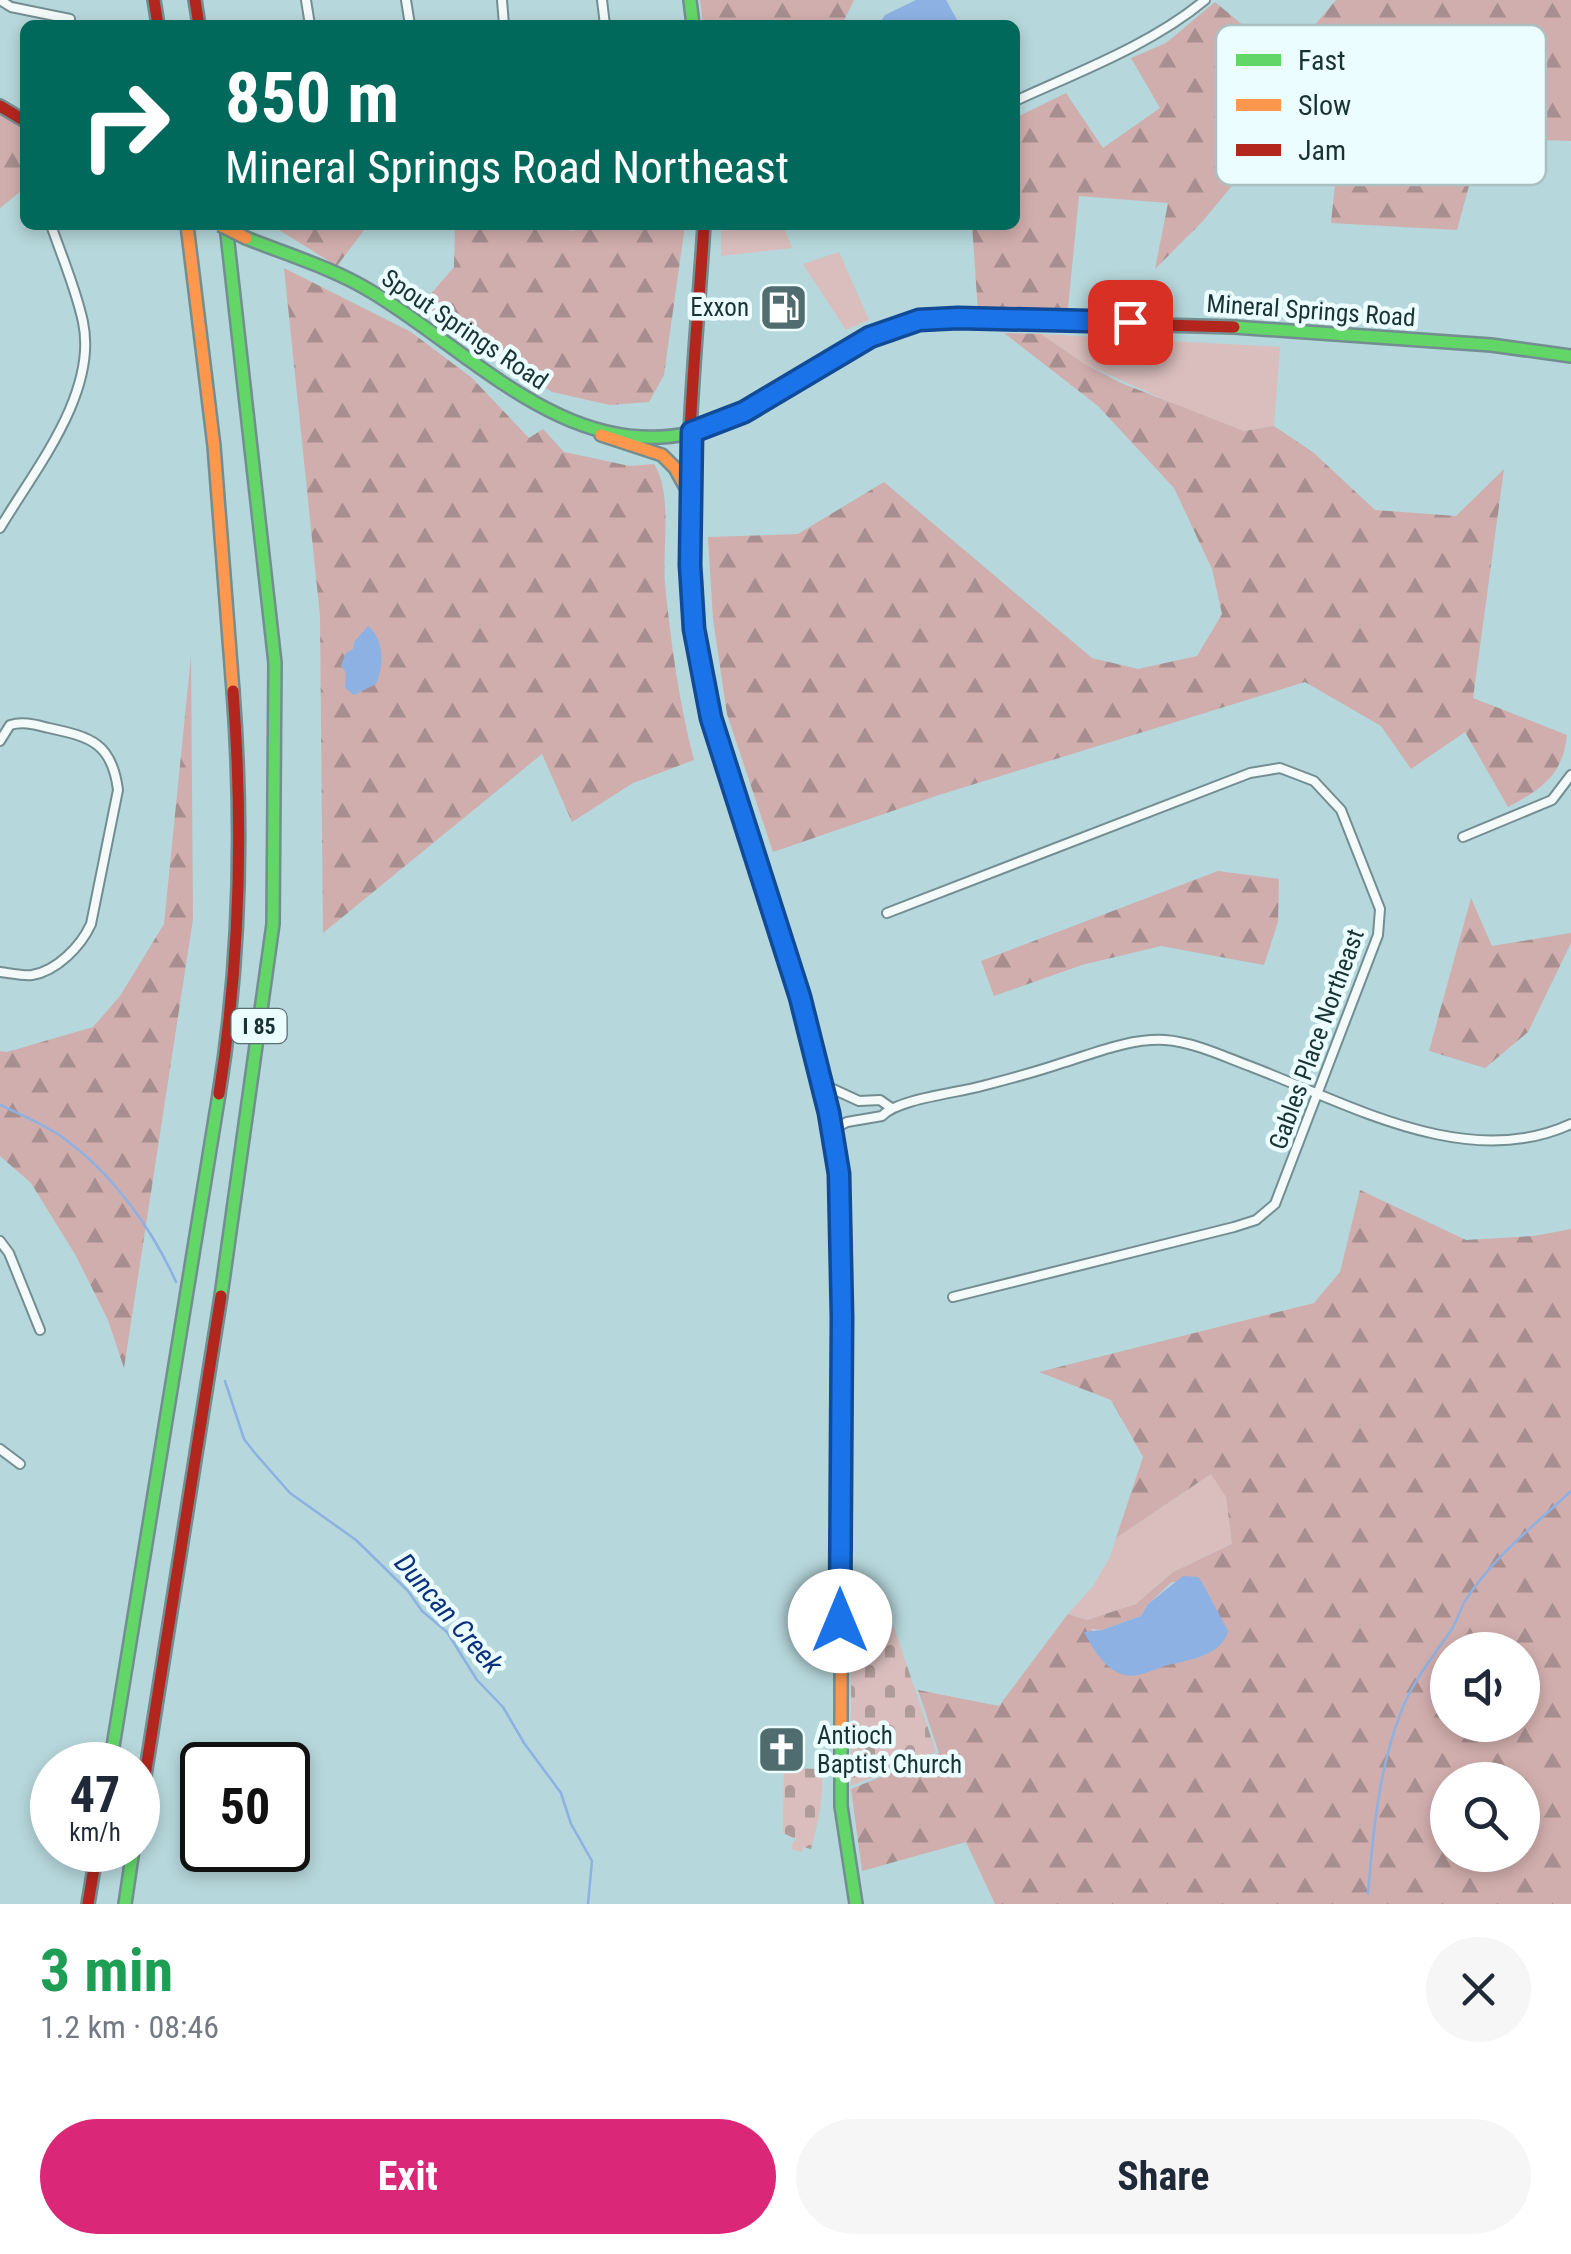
<!DOCTYPE html>
<html lang="en">
<head>
<meta charset="utf-8">
<style>
	body { margin:0; font-family:"Roboto Condensed",sans-serif; background:#f6f6f7; color:#1f2937; height:100vh; display:flex; flex-direction:column; font-size:38px; white-space:nowrap }
	* { box-sizing:border-box; margin:0 }
	p { font-size:32px; color:#747a83 }
	.icon { flex:none; width:55px; height:55px; fill:none; stroke:currentColor; stroke-width:2; stroke-linecap:round; stroke-linejoin:round }
	.map { position:relative; height:1904px; overflow:hidden }
	.sheet { display:flex; flex-direction:column; background:#fff; flex:1 }
	.sheet>* { flex:none }
	.banner { position:absolute; left:20px; top:20px; width:1000px; height:210px; border-radius:15px; box-shadow:0 5px 15px #0003; background:#00695c; color:#fff; overflow:hidden }
	.tools { position:absolute; left:1430px; top:1632px; display:grid; gap:20px }
	.tools a { display:grid; place-items:center; width:110px; height:110px; border-radius:50%; background:#fff; box-shadow:0 5px 15px #0003; font-size:50px }
	.speed { position:absolute; left:30px; top:1742px; display:flex; gap:20px; font-size:50px; font-weight:700; text-align:center }
	.speed>* { display:grid; place-content:center; width:130px; height:130px; border-radius:50%; background:#fff; box-shadow:0 5px 15px #0003; line-height:1 }
	.speed small { font-size:25px; font-weight:400 }
	.speed .limit { border:5px solid #111; border-radius:15px; background:#fff; color:#111 }
	.pin { position:absolute; display:grid; place-items:center; width:85px; height:85px; color:#fff; margin:-42px; border-radius:20px; box-shadow:0 5px 15px #0006 }
	.me { position:absolute; width:110px; margin:-55px; rotate:0deg; stroke-linejoin:round; filter:drop-shadow(0 0 8px #0008) }
	.turn { display:flex; align-items:center; gap:35px; height:210px; padding:0 40px; font-size:45px }
	.turn .icon { width:130px; height:130px; stroke-width:2.5 }
	.turn b { display:block; font-size:70px; line-height:85px }
	.round { display:grid; place-items:center; flex:none; width:105px; height:105px; border-radius:52px; background:#f6f6f7 }
	.summary { display:flex; align-items:center; justify-content:space-between; height:170px; padding:0 40px }
	h1 { font-size:60px; font-weight:700; line-height:75px; color:#1e9e55 }
	.button { display:flex; gap:20px; margin-top:auto; padding:20px 40px }
	.button a { flex:1; height:115px; border-radius:60px; background:#db2777; color:#fff; font-size:40px; font-weight:700; line-height:115px; text-align:center }
	.button a+a { background:#f6f6f7; color:#1f2937 }
	.map>svg:first-child { display:block }
</style>
</head>
<body>
<div class="map">
<svg width="1571" height="1904" viewBox="0 0 1571 1904">
	<defs>
		<pattern id="forest-firs" width="22" height="20" patternUnits="userSpaceOnUse" patternTransform="scale(2.5)"><rect width="22" height="20" fill="#d0aead"/><path d="M5 1l3.5 6h-7zM16 11l3.5 6h-7z" fill="#a88e8e"/></pattern>
		<pattern id="cemetery-stones" width="16" height="16" patternUnits="userSpaceOnUse" patternTransform="scale(2.5)"><rect width="16" height="16" fill="#d9bebd"/><path d="M2 7V4a2 2 0 0 1 4 0v3zM10 15v-3a2 2 0 0 1 4 0v3z" fill="#af9b9a"/></pattern>
	</defs>
	<rect width="100%" height="100%" fill="#b6d7db"/>
	<!-- green -->
	<path fill="#d9bebd" d="M721,225H783L792,248L721,256Z
		M839,252L869,320L846,330L803,264Z
		M1041,334L1280,347L1274,426L1244,431L1192,412L1083,363Z
		M1211,1474L1226,1497L1232,1544L1173,1572L1136,1604L1087,1620L1068,1614L1093,1586L1110,1557L1116,1538Z"/>
	<!-- forest -->
	<path fill="url(#forest-firs)" fill-rule="evenodd" d="M700,0H854L842,25H703Z
		M1336,0H1571V141L1482,138L1457,230L1331,223L1340,135L1276,133L1202,222L1155,269L1168,203L1079,196L1068,308L978,311L972,225H1015V118L1066,93L1103,148L1160,108L1131,58L1166,43L1215,2L1285,60Z
		M0,101L25,116V188L0,208Z
		M271,225H368L337,266Z
		M455,225H569L571,231L603,225H685L664,375L649,402L610,405L552,392L417,310L454,267Z
		M284,268L411,332L472,378L529,438L543,429L564,452L630,466L654,464C673,493 662,549 665,585C671,643 679,703 694,760L633,783L572,822L542,754L323,933L320,616Z
		M1004,333L1041,334L1083,363L1121,383L1244,431L1274,426L1314,453L1375,510L1456,516L1504,469L1473,698L1567,735C1563,775 1541,790 1508,807L1465,732L1411,769L1381,726L1305,682L939,795L773,852L727,714L713,619L708,537L798,534L884,482L1092,658L1138,669L1197,656L1222,614L1212,569L1174,488L1098,406Z
		M191,656L193,919L124,1368L108,1320L76,1256L31,1183L0,1156V1051L7,1052L93,1027L120,996L164,924Z
		M1218,871L1279,879L1278,922L1264,965L1161,946L1082,965L994,996L981,961Z
		M1471,898L1492,946L1571,933V943L1528,1032L1485,1068L1429,1051Z
		M1360,1190L1466,1240L1534,1236L1571,1229V1904H995L966,1842L862,1871L851,1789L939,1753L918,1690L999,1706L1068,1614L1087,1620L1136,1604L1173,1572L1232,1544L1226,1497L1211,1474L1116,1538L1143,1457L1111,1400L1039,1372L1314,1303L1340,1272ZM1172,1582H1202L1213,1603L1221,1644C1160,1680 1147,1658 1090,1629L1102,1630L1141,1616L1148,1604ZM1448,1650H1522V1725H1448ZM1448,1780H1522V1855H1448Z"/>
	<!-- cemetery -->
	<path fill="url(#cemetery-stones)" d="M894,1627L936,1752L851,1786V1630Z
		M784,1768L819,1769L822,1772C823,1802 818,1823 811,1849L803,1847L802,1852L791,1849L794,1841L798,1840L783,1833Z"/>
	<!-- water -->
	<path fill="#8db1e3" d="M916,0H946L960,25H884L881,21L885,15Z
		M368,626C385,640 384,666 376,684L354,695L345,688L346,673L341,665L346,653L353,649L354,642Z
		M1183,1576L1198,1577L1202,1582L1228,1631C1222,1656 1188,1660 1168,1665C1153,1669 1136,1680 1121,1674C1103,1667 1092,1647 1084,1632L1102,1630L1141,1616L1148,1604Z"/>
	<g fill="none" stroke-linecap="round" stroke-linejoin="round">
		<!-- stream -->
		<path stroke="#8db1e3" stroke-width="2.5" d="M0,1105C20,1114 44,1124 62,1137C111,1172 152,1228 176,1282
			M225,1381L244,1439L254,1452L290,1493L356,1540L408,1591L422,1611L447,1632L477,1680L503,1707L524,1743L561,1793L571,1824L592,1861L588,1904
			M1368,1894C1373,1832 1379,1765 1403,1707C1415,1678 1435,1654 1452,1629C1457,1620 1460,1610 1465,1601C1491,1559 1535,1525 1571,1491"/>
		<defs>
			<path id="street" d="M0,0L11,7L70,19
				M306,0L310,25
				M406,0L410,25
				M502,0L504,25
				M602,0L605,25
				M1015,101C1078,72 1151,45 1205,0
				M0,528C35,469 98,393 83,322C76,289 62,257 51,225
				M0,741L10,725C24,721 36,725 49,728C91,737 112,743 118,790L91,924C81,946 57,971 32,975C22,976 10,973 0,972
				M1463,837L1552,800L1571,775
				M887,913L1250,773L1280,768L1314,781L1341,810L1380,909L1378,935L1275,1204L1256,1220L1234,1227L953,1297
				M822,1084L859,1101L880,1100L890,1107
				M832,1130L847,1122L882,1116C897,1099 957,1093 982,1086C1009,1079 1036,1072 1062,1063C1095,1053 1130,1038 1165,1040C1194,1042 1225,1057 1252,1067C1349,1104 1467,1172 1571,1124
				M0,1241L9,1253L40,1330
				M0,1449L20,1464"/>
			<path id="fast" d="M690,0L693,25
				M246,238C288,255 333,268 372,292C469,350 567,461 690,433C764,415 822,355 894,329
				M1234,327L1491,345L1571,356
				M737,798C776,920 821,1043 838,1170C845,1217 841,1268 842,1316
				M221,1296L273,924L275,663L226,225
				M841,1723V1806L856,1904
				M110,1765L219,1094
				M125,1904L133,1850"/>
			<path id="slow" d="M187,225L214,446L233,691
				M601,435L662,455L675,468L690,495
				M841,1723L842,1316"/>
			<path id="jam" d="M154,0L158,25
				M195,0L199,25
				M0,106L25,121
				M704,225C696,357 678,497 695,629C702,687 719,742 737,798
				M894,329L938,319L1234,327
				M219,1094C240,963 243,823 233,691
				M138,1820L221,1296
				M88,1904L97,1850"/>
		</defs>
		<!-- street casing -->
		<use href="#street" stroke="#738e91" stroke-width="12"/>
		<!-- fast casing -->
		<use href="#fast" stroke="#738e91" stroke-width="16"/>
		<!-- slow casing -->
		<use href="#slow" stroke="#738e91" stroke-width="16"/>
		<!-- jam casing -->
		<use href="#jam" stroke="#738e91" stroke-width="16"/>
		<!-- street -->
		<use href="#street" stroke="#f4f9fa" stroke-width="8"/>
		<!-- fast -->
		<use href="#fast" stroke="#63d668" stroke-width="11"/>
		<!-- slow -->
		<use href="#slow" stroke="#ff974d" stroke-width="11"/>
		<!-- jam -->
		<use href="#jam" stroke="#b3261e" stroke-width="11"/>
		<defs>
			<path id="slow-bridge" d="M220,225L246,238"/>
		</defs>
		<!-- slow-bridge casing -->
		<use href="#slow-bridge" stroke="#738e91" stroke-width="16" stroke-linecap="butt"/>
		<!-- slow-bridge -->
		<use href="#slow-bridge" stroke="#ff974d" stroke-width="11"/>
	</g>
	<g fill="none" stroke-linecap="round" stroke-linejoin="round">
		<defs>
			<path id="route" d="M840,1621L842,1317L839,1174L829,1113L800,997L711,718L694,629L690,565L692,432L744,412L870,337L919,320L958,318L1130,322"/>
		</defs>
		<!-- route casing -->
		<use href="#route" stroke="#114b97" stroke-width="25"/>
		<!-- route -->
		<use href="#route" stroke="#1a73e8" stroke-width="18"/>
	</g>
	<!-- icons -->
	<defs>
		<symbol id="fuel-square" viewBox="-11 -11 22 22"><rect x="-9" y="-9" width="18" height="18" rx="4" fill="#506c6f" stroke="#ebfdfe"/><path d="M-5.5-6h7V0h2V4h1.3V-2.5L3-4.5l.8-.8L6-3V5H2.5V1h-1V6h-7ZM-4.2-4.7v3.2H.2V-4.7Z" fill="#fff"/></symbol>
		<symbol id="church-square" viewBox="-11 -11 22 22"><rect x="-9" y="-9" width="18" height="18" rx="4" fill="#506c6f" stroke="#ebfdfe"/><path d="M-1.2-6h2.4v3.5h3.3v2.4h-3.3V6h-2.4V-.1h-3.3v-2.4h3.3Z" fill="#fff"/></symbol>
	</defs>
	<g fill-rule="evenodd">
		<use href="#fuel-square" x="756" y="280" width="55" height="55"/>
		<use href="#church-square" x="754" y="1722" width="55" height="55"/>
	</g>
	<g text-anchor="middle" stroke-width="9" stroke-linejoin="round" paint-order="stroke">
		<!-- shield labels -->
		<rect fill="#ebfdfe" stroke="#586f71" stroke-width="2.5" x="231.5" y="1009" width="55" height="34" rx="8"/>
		<g font-size="22" font-weight="bold" fill="#193235">
			<text x="259" y="1034">I 85</text>
		</g>
		<!-- poi labels -->
		<g font-size="25" fill="#193235" stroke="#ebfdfe" text-anchor="end">
			<text x="749" y="316">Exxon</text>
			<text x="817" y="1744" text-anchor="start">Antioch<tspan x="817" dy="29">Baptist Church</tspan></text>
		</g>
		<!-- street labels -->
		<g font-size="25" fill="#193235" stroke="#ebfdfe">
			<text transform="translate(1311 310) rotate(4)" y="9">Mineral Springs Road</text>
			<text transform="translate(465 329) rotate(34)" y="9">Spout Springs Road</text>
			<text transform="translate(1316 1039) rotate(-70)" y="9">Gables Place Northeast</text>
		</g>
		<!-- water labels -->
		<g font-size="28" font-style="italic" fill="#0b307f" stroke="#ebfdfe">
			<text transform="translate(449 1613) rotate(49)" y="10">Duncan Creek</text>
		</g>
	</g>
	<!-- legend -->
	<rect x="1216" y="25" width="330" height="160" rx="15" fill="#ebfdfe" stroke="#acc0c2" stroke-width="2.5"/>
	<rect x="1236" y="54" width="45" height="12" fill="#63d668"/>
	<rect x="1236" y="99" width="45" height="12" fill="#ff974d"/>
	<rect x="1236" y="144" width="45" height="12" fill="#b3261e"/>
	<g font-size="28" fill="#193235">
		<text x="1298" y="70">Fast</text>
		<text x="1298" y="115">Slow</text>
		<text x="1298" y="160">Jam</text>
	</g>
</svg>
<div class="tools">
<a><svg class="icon" aria-label="sound" viewBox="0 0 24 24"><path d="M4 9h4l5-4v14l-5-4H4zM17 9q2 3 0 6"/></svg></a>
<a><svg class="icon" aria-label="search" viewBox="0 0 24 24"><circle cx="10" cy="10" r="6"/><path d="M15 15l6 6"/></svg></a>
</div>
<div class="speed"><div>47<small>km/h</small></div><div class="limit">50</div></div>
<div class="pin" style="left:1130px;top:322px;background:#d93025"><svg class="icon" aria-label="arrive" viewBox="0 0 24 24"><path d="M6 21V4h12l-3 4 3 4H6"/></svg></div>
<svg class="me" style="left:840px;top:1621px" viewBox="-20 -20 40 40"><circle r="19" fill="#fff"/><path d="M0-13L10 11 0 6-10 11z" fill="#1a73e8"/></svg>
<div class="banner">
<div class="turn"><svg class="icon" aria-label="right" viewBox="0 0 24 24"><path d="M7 20v-9h11M14 6l5 5-5 5"/></svg><div><b>850 m</b>Mineral Springs Road Northeast</div></div>
</div>
</div>
<section class="sheet">
<div class="summary"><div><h1>3 min</h1><p>1.2 km · 08:46</p></div><a class="round"><svg class="icon" aria-label="close" viewBox="0 0 24 24"><path d="M6 6l12 12M18 6L6 18"/></svg></a></div>
<div class="button"><a>Exit</a><a>Share</a></div>
</section>
</body>
</html>
